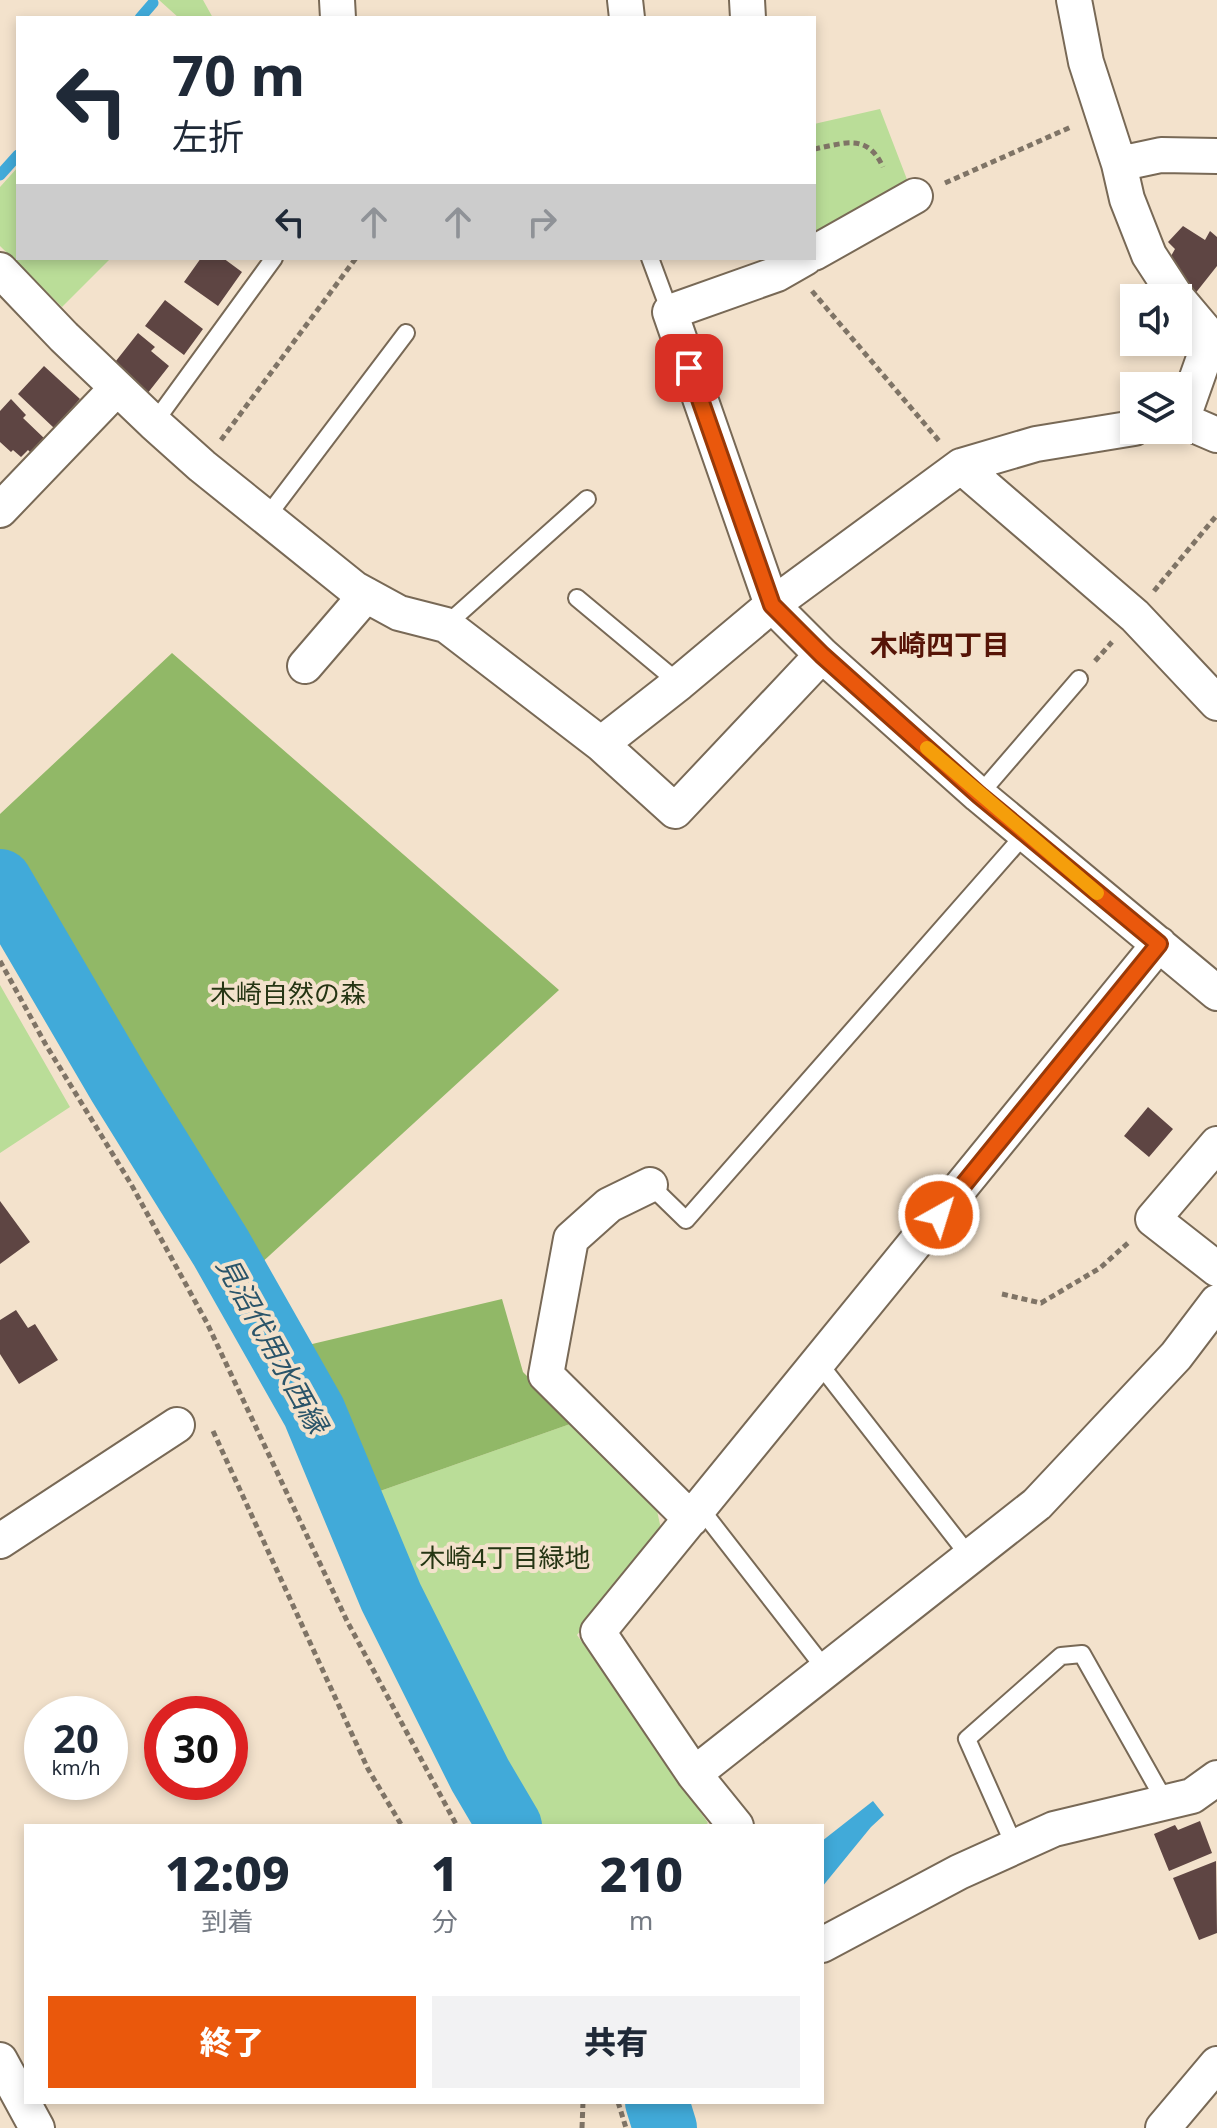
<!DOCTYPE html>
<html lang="ja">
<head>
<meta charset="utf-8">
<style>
	body { margin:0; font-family:"Noto Sans","Noto Sans JP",sans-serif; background:#f2f2f3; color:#1f2937; height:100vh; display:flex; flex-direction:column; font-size:30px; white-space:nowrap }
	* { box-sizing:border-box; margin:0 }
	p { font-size:26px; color:#747a83 }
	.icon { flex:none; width:44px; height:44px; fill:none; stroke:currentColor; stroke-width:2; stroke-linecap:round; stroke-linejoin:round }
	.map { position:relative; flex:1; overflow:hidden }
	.sheet { position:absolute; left:24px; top:1824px; width:800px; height:280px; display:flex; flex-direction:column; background:#fff; border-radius:0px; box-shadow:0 4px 12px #0003 }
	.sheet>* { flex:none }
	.top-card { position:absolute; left:16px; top:16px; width:800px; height:244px; border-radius:0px; box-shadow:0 4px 12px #0003; background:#fff; color:#1f2937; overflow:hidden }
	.buttons { position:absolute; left:1120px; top:284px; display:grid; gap:16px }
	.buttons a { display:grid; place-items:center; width:72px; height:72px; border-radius:0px; background:#fff; box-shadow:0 4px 12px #0003; font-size:40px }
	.speed { position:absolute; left:24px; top:1696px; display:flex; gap:16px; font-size:40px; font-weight:700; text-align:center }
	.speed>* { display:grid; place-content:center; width:104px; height:104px; border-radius:50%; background:#fff; box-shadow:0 4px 12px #0003; line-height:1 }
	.speed small { font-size:20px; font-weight:400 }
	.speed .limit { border:12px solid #d22; background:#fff; color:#111 }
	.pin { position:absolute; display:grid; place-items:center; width:68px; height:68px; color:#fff; margin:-34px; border-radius:16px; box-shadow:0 4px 12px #0006 }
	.me { position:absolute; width:88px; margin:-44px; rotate:39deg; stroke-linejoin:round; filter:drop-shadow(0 0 6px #0008) }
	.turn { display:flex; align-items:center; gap:28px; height:168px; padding:0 24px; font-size:36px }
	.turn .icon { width:104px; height:104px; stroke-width:2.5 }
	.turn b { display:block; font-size:56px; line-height:68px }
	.lanes { display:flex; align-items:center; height:76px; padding:0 24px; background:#0003; justify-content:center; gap:40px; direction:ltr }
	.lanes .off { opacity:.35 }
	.eta { display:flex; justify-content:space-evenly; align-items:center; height:136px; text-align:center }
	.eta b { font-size:48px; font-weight:800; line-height:56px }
	.button { display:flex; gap:16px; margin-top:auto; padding:16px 24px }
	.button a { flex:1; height:92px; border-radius:0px; background:#ea580c; color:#fff; font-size:32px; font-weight:800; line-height:92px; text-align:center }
	.button a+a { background:#f2f2f3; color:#1f2937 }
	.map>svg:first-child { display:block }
</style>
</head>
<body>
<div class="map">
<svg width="1217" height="2128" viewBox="0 0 1217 2128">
	<rect width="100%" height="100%" fill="#f3e2cc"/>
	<!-- green -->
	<path fill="#badd98" d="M159,0H203L213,18H179Z
		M880,109L908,182L814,235V124Z
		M18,167V258H111L62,307L0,246V187Z
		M0,985L70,1107L0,1153Z
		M573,1423L656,1506L661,1529L577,1635L708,1823L704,1826H523L440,1679L363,1497Z"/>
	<!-- forest -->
	<path fill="#91b867" d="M172,653L559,990L258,1266L308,1345L502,1299L523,1372L573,1423L363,1497L314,1386L104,1038L0,851V814Z"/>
	<!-- water -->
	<path fill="#41aad9" d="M873,1801L884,1815L871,1827L822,1887V1841Z"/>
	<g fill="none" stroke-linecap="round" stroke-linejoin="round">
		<!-- stream -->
		<path stroke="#41aad9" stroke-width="11" d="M140,18L153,3
			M0,175L18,155"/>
		<!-- river -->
		<path stroke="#41aad9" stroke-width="64" d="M0,881L119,1084L221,1248L314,1412L391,1597L480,1775L510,1826
			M657,2102L665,2128"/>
	</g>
	<!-- building -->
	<path fill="#5e4543" d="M1183,226L1205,240L1210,231L1217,237V266L1194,295L1171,256L1175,249L1168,242Z
		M201,258H223L242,272L218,306L184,282Z
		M165,300L203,329L184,355L145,326Z
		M138,333L155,347L151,351L169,366L147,394L112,366Z
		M44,366L80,399L54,428L18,394Z
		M11,399L26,415L23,418L46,440L32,454L28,450L21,457L13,450L11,452L0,442V411Z
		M1148,1107L1173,1129L1149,1157L1124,1136Z
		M0,1201L30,1242L0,1264Z
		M16,1310L28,1328L35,1324L58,1360L19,1384L0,1354V1320Z
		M1200,1821L1212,1853L1169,1871L1154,1834L1175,1825L1178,1830Z
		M1216,1861L1217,1933L1199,1940L1173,1878Z"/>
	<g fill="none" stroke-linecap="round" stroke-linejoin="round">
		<defs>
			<path id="lane" d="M650,258L670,312
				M154,423L274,258
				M266,518L406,333
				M577,598L679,683
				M446,625L587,499
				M979,795L1079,679
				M650,1185L686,1220L1025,834
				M818,1362L970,1557
				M700,1508L826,1670
				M1015,1847L967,1739L1061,1656L1082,1654L1166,1803"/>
			<path id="street" d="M337,0L338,18
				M625,0L627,18
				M747,0L748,18
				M1074,0L1086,62L1119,164L1127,199L1149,255L1177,298
				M1119,164L1161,155L1217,156
				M814,253L915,196
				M805,258L777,274L670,312L772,605L822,655L979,795L1217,993
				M0,270L64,337L154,423L202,466L355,589L399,613L446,625L601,744L679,683L772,605L961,466L1036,444L1134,428
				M1178,299L1211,338L1182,420L1217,435
				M961,466L1135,616L1217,703
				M0,510L117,388
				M305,666L366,595
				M601,744L675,811L822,655
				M1217,1144L1153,1219L1217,1269
				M650,1185L609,1205L571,1239L546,1375L691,1519
				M0,1541L177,1425
				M694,1774L1037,1504L1176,1356L1217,1302
				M736,1826L694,1774L598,1632L1159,944
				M822,1945L959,1872L1054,1829L1192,1796L1217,1778
				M0,2060L37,2128
				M1163,2128L1217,2064"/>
		</defs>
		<!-- lane casing -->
		<use href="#lane" stroke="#786956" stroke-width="20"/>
		<!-- street casing -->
		<use href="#street" stroke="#786956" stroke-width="38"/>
		<!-- path -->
		<path stroke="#7f7466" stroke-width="5" stroke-dasharray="6 4" stroke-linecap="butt" d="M814,149C846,143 867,133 883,167
			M945,183L1071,127
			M812,291L940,442
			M221,440L356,258
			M1154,591L1217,515
			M1095,661L1112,642
			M0,961L46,1045L131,1184L207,1323L347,1621L457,1826
			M1002,1294L1041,1303L1100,1268L1129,1242
			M213,1431L368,1769L402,1826
			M618,2102L626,2128
			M582,2128L583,2102"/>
		<!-- lane -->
		<use href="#lane" stroke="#fff" stroke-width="16"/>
		<!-- street -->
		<use href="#street" stroke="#fff" stroke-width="34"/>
	</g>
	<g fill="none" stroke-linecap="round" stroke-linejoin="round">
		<defs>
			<path id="route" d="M689,368L772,605L822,655L979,795L1159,944L939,1215"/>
		</defs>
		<!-- route casing -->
		<use href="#route" stroke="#983908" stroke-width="20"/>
		<!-- route -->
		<use href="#route" stroke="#ea580c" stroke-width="14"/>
		<!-- slow -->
		<path stroke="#f59e0b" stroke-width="14" d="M927,748L1097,893"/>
	</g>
	<g text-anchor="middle" stroke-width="8" stroke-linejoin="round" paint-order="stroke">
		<!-- park labels -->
		<g font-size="26" fill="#253513" stroke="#f3e2cc">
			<text x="288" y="1003">木崎自然の森</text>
			<text x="505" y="1567">木崎4丁目緑地</text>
		</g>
		<!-- neighbourhood labels -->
		<g font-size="28" font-weight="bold" fill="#561407" stroke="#f3e2cc">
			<text x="940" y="655">木崎四丁目</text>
		</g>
		<!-- water labels -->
		<g font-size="28" font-style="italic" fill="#2a5469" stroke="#f3e2cc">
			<text transform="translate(272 1345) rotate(61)" y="10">見沼代用水西縁</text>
		</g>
	</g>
</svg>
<div class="buttons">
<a><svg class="icon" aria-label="sound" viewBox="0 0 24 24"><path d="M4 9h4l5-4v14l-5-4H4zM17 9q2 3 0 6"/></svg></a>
<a><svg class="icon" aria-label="layers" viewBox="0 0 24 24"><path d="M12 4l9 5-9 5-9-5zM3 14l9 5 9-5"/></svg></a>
</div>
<div class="speed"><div>20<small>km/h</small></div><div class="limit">30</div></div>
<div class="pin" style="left:689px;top:368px;background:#d93025"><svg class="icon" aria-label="arrive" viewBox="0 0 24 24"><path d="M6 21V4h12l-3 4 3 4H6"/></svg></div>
<svg class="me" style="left:939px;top:1215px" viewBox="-20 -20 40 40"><circle r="17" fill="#ea580c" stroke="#fff" stroke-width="3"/><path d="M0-11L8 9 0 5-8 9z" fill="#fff"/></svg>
<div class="top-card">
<div class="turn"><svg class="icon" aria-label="left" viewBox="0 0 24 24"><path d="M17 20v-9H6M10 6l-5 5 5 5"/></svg><div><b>70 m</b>左折</div></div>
<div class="lanes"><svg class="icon" aria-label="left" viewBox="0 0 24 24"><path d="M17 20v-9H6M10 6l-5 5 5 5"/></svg><svg class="icon off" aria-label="ahead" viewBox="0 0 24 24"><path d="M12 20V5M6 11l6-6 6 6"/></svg><svg class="icon off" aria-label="ahead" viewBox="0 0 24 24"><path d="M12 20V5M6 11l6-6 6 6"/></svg><svg class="icon off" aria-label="right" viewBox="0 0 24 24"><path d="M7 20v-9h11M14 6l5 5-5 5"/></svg></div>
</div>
<section class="sheet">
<div class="eta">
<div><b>12:09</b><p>到着</p></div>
<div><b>1</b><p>分</p></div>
<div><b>210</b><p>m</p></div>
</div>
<div class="button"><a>終了</a><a>共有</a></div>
</section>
</div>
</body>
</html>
